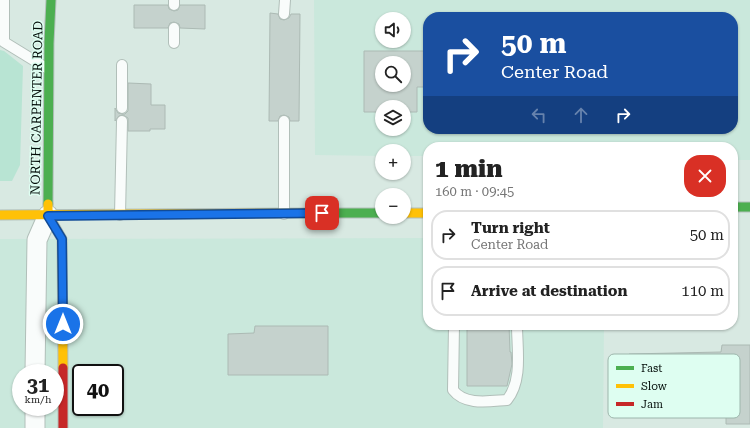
<!DOCTYPE html>
<html lang="en">
<head>
<meta charset="utf-8">
<style>
	body { margin:0; font-family:"Roboto Serif",serif; background:#f6f6f6; color:#222; height:100vh; display:flex; flex-direction:column; font-size:15px; white-space:nowrap }
	* { box-sizing:border-box; margin:0 }
	p { font-size:13px; color:#767676 }
	.icon { flex:none; width:22px; height:22px; fill:none; stroke:currentColor; stroke-width:2; stroke-linecap:round; stroke-linejoin:round }
	.map { position:relative; flex:1; overflow:hidden }
	.drawer { position:absolute; left:423px; top:142px; width:315px; height:188px; display:flex; flex-direction:column; background:#fff; border-radius:16px; box-shadow:0 1px 3px #0004 }
	.drawer>* { flex:none }
	.banner { position:absolute; left:423px; top:12px; width:315px; height:122px; border-radius:16px; box-shadow:0 1px 3px #0004; background:#1a4fa0; color:#fff; overflow:hidden }
	.tools { position:absolute; left:375px; top:12px; display:grid; gap:8px }
	.tools a { display:grid; place-items:center; width:36px; height:36px; border-radius:50%; background:#fff; box-shadow:0 1px 3px #0004; font-size:20px }
	.speed { position:absolute; left:12px; top:364px; display:flex; gap:8px; font-size:20px; font-weight:700; text-align:center }
	.speed>* { display:grid; place-content:center; width:52px; height:52px; border-radius:50%; background:#fff; box-shadow:0 1px 3px #0004; line-height:1 }
	.speed small { font-size:10px; font-weight:400 }
	.speed .limit { border:2px solid #111; border-radius:6px; background:#fff; color:#111 }
	.pin { position:absolute; display:grid; place-items:center; width:34px; height:34px; color:#fff; margin:-17px; border-radius:8px; box-shadow:0 2px 6px #0006 }
	.me { position:absolute; width:44px; margin:-22px; rotate:0deg; stroke-linejoin:round; filter:drop-shadow(0 0 3px #0008) }
	.turn { display:flex; align-items:center; gap:14px; height:84px; padding:0 12px; font-size:18px }
	.turn .icon { width:52px; height:52px; stroke-width:2.5 }
	.turn b { display:block; font-size:28px; line-height:34px }
	.lanes { display:flex; align-items:center; height:38px; padding:0 12px; background:#0003; justify-content:center; gap:20px; direction:ltr }
	.lanes .off { opacity:.35 }
	.round { display:grid; place-items:center; flex:none; width:42px; height:42px; border-radius:16px; background:#f6f6f6 }
	.overview { display:flex; align-items:center; justify-content:space-between; height:68px; padding:0 12px }
	h1 { font-size:24px; font-weight:800; line-height:30px }
	ul { padding:0; list-style:none }
	li { display:flex; align-items:center; gap:12px; height:50px; margin:0 8px 6px; padding:0 4px; border:2px solid #e0e0e0; border-radius:16px }
	li div { flex:1 }
	li b { display:block; font-size:15px }
	li em { font-style:normal }
	.map>svg:first-child { display:block }
</style>
</head>
<body>
<div class="map">
<svg width="750" height="428" viewBox="0 0 750 428">
	<rect width="100%" height="100%" fill="#d8e9e2"/>
	<!-- built -->
	<path fill="#cae8dc" fill-rule="evenodd" d="M314,0H750V160H733V147H428V156H404V151H382V156L315,155ZM428,17H733V129H428ZM382,19H404V41H382ZM382,63H404V85H382ZM382,107H404V129H382Z
		M428,238V325H604L603,428H0V239ZM21,373H55V407H21ZM81,373H115V407H81Z"/>
	<!-- green -->
	<path fill="#b8e4d3" d="M0,50L4,51L23,66L20,165L12,181H0Z"/>
	<!-- building -->
	<path fill="#c5d2cd" stroke="#acbab4" fill-rule="evenodd" d="M134,5H168L169,9L174,11L178,10L180,5H205V29L180,28L179,24L174,22L170,23L168,28H134Z
		M270,13L278,14L280,19L284,20L289,18L291,14H300L299,121H290L289,117L284,115L280,116L278,121H269Z
		M364,51H428V87H417V112H404V107H382V112H364ZM382,63H404V85H382Z
		M128,83L151,84V105H165V129H150V131H128V118L123,115L119,116L115,121V108L118,113L122,114H125L128,111Z
		M467,325H509L510,352H511L512,364L507,386H467Z
		M255,326H328V375H228V334L254,333Z
		M722,345H750V424H726V400L630,401L629,354L721,352Z"/>
	<g fill="none" stroke-linecap="round" stroke-linejoin="round">
		<defs>
			<path id="lane" d="M4,0V42L48,69
				M174,0V5
				M284,14L285,0
				M174,43V28
				M122,108V65
				M284,214V121
				M120,215L122,121
				M454,325L453,390C465,406 490,401 507,400C523,380 517,349 517,325"/>
			<path id="street" d="M35,373L37,240L48,215
				M35,407V428"/>
			<path id="fast" d="M48,204L49,43L51,0
				M733,207H750
				M309,213H382"/>
			<path id="slow" d="M48,204V215L62,239L63,368
				M404,213H428
				M0,215L309,213"/>
			<path id="jam" d="M63,368V428"/>
		</defs>
		<!-- lane casing -->
		<use href="#lane" stroke="#b1bfb9" stroke-width="12"/>
		<!-- street casing -->
		<use href="#street" stroke="#b1bfb9" stroke-width="21"/>
		<!-- fast casing -->
		<use href="#fast" stroke="#b1bfb9" stroke-width="11"/>
		<!-- slow casing -->
		<use href="#slow" stroke="#b1bfb9" stroke-width="11"/>
		<!-- jam casing -->
		<use href="#jam" stroke="#b1bfb9" stroke-width="11"/>
		<!-- lane -->
		<use href="#lane" stroke="#f9fcfb" stroke-width="10"/>
		<!-- street -->
		<use href="#street" stroke="#f9fcfb" stroke-width="19"/>
		<!-- fast -->
		<use href="#fast" stroke="#4caf50" stroke-width="9"/>
		<!-- slow -->
		<use href="#slow" stroke="#ffc107" stroke-width="9"/>
		<!-- jam -->
		<use href="#jam" stroke="#c62828" stroke-width="9"/>
	</g>
	<g fill="none" stroke-linecap="round" stroke-linejoin="round">
		<defs>
			<path id="route" d="M63,324L62,239L48,216L322,213"/>
		</defs>
		<!-- route casing -->
		<use href="#route" stroke="#114b97" stroke-width="10"/>
		<!-- route -->
		<use href="#route" stroke="#1a73e8" stroke-width="7"/>
	</g>
	<g text-anchor="middle" stroke-width="3" stroke-linejoin="round" paint-order="stroke">
		<!-- street labels -->
		<g font-size="13" fill="#040e0a" stroke="#defef1">
			<text transform="translate(36 108) rotate(-89)" y="5">NORTH CARPENTER ROAD</text>
		</g>
	</g>
	<!-- legend -->
	<rect x="608" y="354" width="132" height="64" rx="6" fill="#defef1" stroke="#9db6ac" stroke-width="1"/>
	<rect x="616" y="366" width="18" height="4" fill="#4caf50"/>
	<rect x="616" y="384" width="18" height="4" fill="#ffc107"/>
	<rect x="616" y="402" width="18" height="4" fill="#c62828"/>
	<g font-size="11" fill="#040e0a">
		<text x="641" y="372">Fast</text>
		<text x="641" y="390">Slow</text>
		<text x="641" y="408">Jam</text>
	</g>
</svg>
<div class="tools">
<a><svg class="icon" aria-label="sound" viewBox="0 0 24 24"><path d="M4 9h4l5-4v14l-5-4H4zM17 9q2 3 0 6"/></svg></a>
<a><svg class="icon" aria-label="search" viewBox="0 0 24 24"><circle cx="10" cy="10" r="6"/><path d="M15 15l6 6"/></svg></a>
<a><svg class="icon" aria-label="layers" viewBox="0 0 24 24"><path d="M12 4l9 5-9 5-9-5zM3 14l9 5 9-5"/></svg></a>
<a>+</a>
<a>−</a>
</div>
<div class="speed"><div>31<small>km/h</small></div><div class="limit">40</div></div>
<div class="pin" style="left:322px;top:213px;background:#d93025"><svg class="icon" aria-label="arrive" viewBox="0 0 24 24"><path d="M6 21V4h12l-3 4 3 4H6"/></svg></div>
<svg class="me" style="left:63px;top:324px" viewBox="-20 -20 40 40"><circle r="17" fill="#1a73e8" stroke="#fff" stroke-width="3"/><path d="M0-11L8 9 0 5-8 9z" fill="#fff"/></svg>
<div class="banner">
<div class="turn"><svg class="icon" aria-label="right" viewBox="0 0 24 24"><path d="M7 20v-9h11M14 6l5 5-5 5"/></svg><div><b>50 m</b>Center Road</div></div>
<div class="lanes"><svg class="icon off" aria-label="left" viewBox="0 0 24 24"><path d="M17 20v-9H6M10 6l-5 5 5 5"/></svg><svg class="icon off" aria-label="ahead" viewBox="0 0 24 24"><path d="M12 20V5M6 11l6-6 6 6"/></svg><svg class="icon" aria-label="right" viewBox="0 0 24 24"><path d="M7 20v-9h11M14 6l5 5-5 5"/></svg></div>
</div>
<section class="drawer">
<div class="overview"><div><h1>1 min</h1><p>160 m · 09:45</p></div><a class="round" style="background:#d93025;color:#fff"><svg class="icon" aria-label="close" viewBox="0 0 24 24"><path d="M6 6l12 12M18 6L6 18"/></svg></a></div>
<ul>
<li><svg class="icon" aria-label="right" viewBox="0 0 24 24"><path d="M7 20v-9h11M14 6l5 5-5 5"/></svg><div><b>Turn right</b><p>Center Road</p></div><em>50 m</em></li>
<li><svg class="icon" aria-label="arrive" viewBox="0 0 24 24"><path d="M6 21V4h12l-3 4 3 4H6"/></svg><div><b>Arrive at destination</b></div><em>110 m</em></li>
</ul>
</section>
</div>
</body>
</html>
